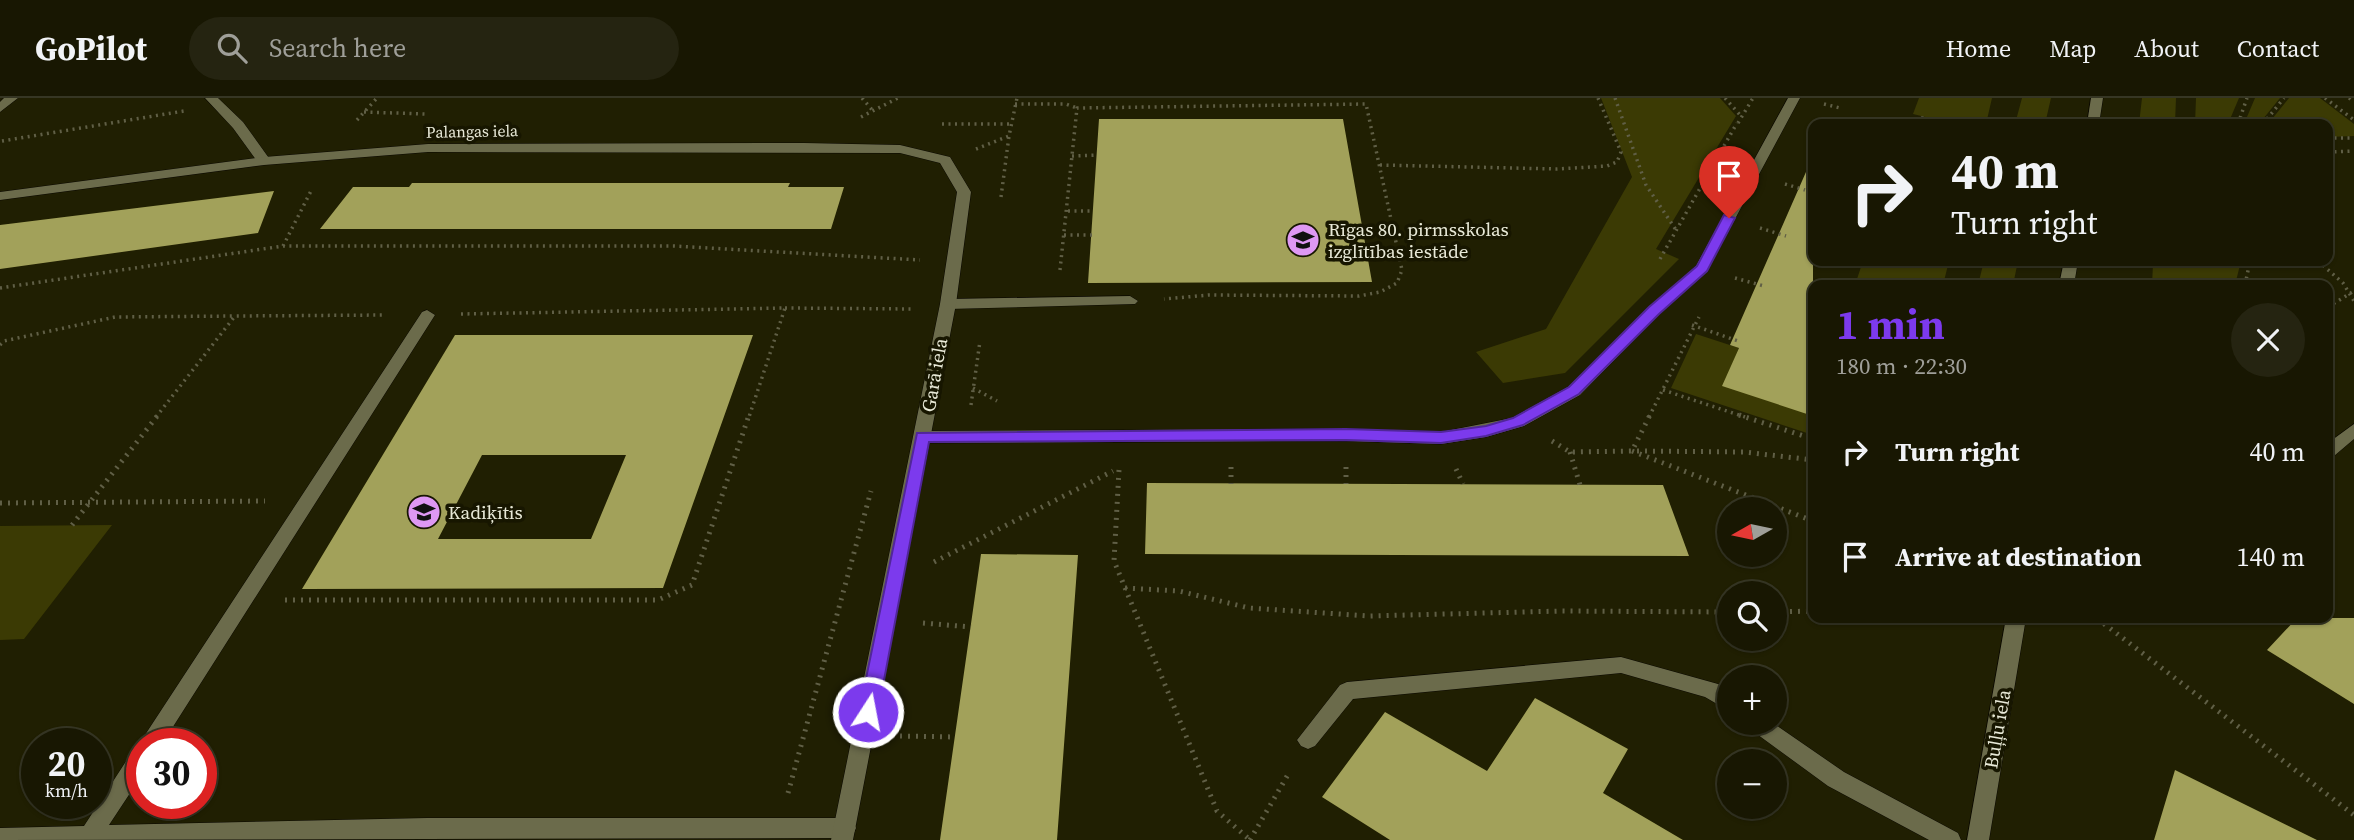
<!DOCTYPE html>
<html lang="en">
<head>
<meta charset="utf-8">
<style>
	body { margin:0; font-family:"Source Serif 4",serif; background:#252411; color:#f1f3f6; height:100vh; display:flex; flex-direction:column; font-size:26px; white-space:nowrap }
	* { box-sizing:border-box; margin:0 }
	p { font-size:23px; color:#9f9f99 }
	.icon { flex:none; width:38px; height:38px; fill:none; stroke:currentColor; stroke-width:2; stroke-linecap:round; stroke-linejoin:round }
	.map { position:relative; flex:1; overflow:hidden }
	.side { position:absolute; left:1808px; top:182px; width:525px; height:343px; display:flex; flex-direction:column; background:#181702; border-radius:14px; box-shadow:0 2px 5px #0004,0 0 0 2px #363624 }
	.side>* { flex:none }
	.hud { position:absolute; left:1808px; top:21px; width:525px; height:147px; border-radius:14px; box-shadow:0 2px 5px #0004,0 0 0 2px #363624; background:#181702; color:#f1f3f6; overflow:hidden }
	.needle { width:46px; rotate:261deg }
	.buttons { position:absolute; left:1717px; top:399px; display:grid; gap:14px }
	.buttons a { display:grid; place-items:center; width:70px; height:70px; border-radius:50%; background:#181702; box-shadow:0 2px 5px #0004,0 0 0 2px #363624; font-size:35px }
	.speed { position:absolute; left:21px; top:630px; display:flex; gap:14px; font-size:35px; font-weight:700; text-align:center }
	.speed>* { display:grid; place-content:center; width:91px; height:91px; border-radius:50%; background:#181702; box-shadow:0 2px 5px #0004,0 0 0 2px #363624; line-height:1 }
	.speed small { font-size:18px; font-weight:400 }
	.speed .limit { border:10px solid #d22; background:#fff; color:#111 }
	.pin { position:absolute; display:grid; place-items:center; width:60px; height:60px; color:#fff; margin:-72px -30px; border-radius:50% 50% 50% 0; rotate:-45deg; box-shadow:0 0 7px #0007 }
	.pin .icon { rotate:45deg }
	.me { position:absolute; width:77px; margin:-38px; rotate:11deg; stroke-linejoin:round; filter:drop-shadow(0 0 5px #0008) }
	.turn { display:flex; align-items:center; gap:24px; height:147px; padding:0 28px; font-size:32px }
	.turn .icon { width:91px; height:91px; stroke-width:2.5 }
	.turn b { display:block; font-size:49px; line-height:60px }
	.round { display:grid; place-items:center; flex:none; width:74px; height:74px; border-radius:37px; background:#252411 }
	.summary { display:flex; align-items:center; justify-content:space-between; height:119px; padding:0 28px }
	h1 { font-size:42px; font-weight:700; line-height:52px; color:#7c3aed }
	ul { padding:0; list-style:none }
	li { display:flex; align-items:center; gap:21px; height:105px; padding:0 28px }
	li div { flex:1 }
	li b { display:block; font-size:26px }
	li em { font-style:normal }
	header { display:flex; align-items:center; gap:42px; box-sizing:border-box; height:98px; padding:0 35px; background:#181702; border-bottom:2px solid #363624 }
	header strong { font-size:33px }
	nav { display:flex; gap:38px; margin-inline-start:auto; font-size:24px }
	.search { width:490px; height:63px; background:#252411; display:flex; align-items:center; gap:18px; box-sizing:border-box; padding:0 24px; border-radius:38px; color:#9f9f99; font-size:26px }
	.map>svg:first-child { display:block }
</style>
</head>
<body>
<header>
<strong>GoPilot</strong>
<div class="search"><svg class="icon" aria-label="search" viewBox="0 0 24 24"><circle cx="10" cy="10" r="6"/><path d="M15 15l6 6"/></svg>Search here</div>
<nav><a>Home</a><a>Map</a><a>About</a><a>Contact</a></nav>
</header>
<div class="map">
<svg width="2354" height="742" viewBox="0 0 2354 742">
	<rect width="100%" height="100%" fill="#201f02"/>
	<!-- green -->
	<path fill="#3b3a04" d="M1601,0H1720L1736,18L1656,151L1679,161L1565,275L1503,285L1476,254L1546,231L1632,79Z
		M1919,0H1992L1986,26H1954L1913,16Z
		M2022,0H2051L2045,26H2015Z
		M2142,0H2176L2175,26H2139Z
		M2196,0H2239L2228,26H2195Z
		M2255,0H2280L2259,26H2244Z
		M2289,0H2320L2354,26V38L2328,39V26H2268Z
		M1863,163H1949L1943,187H1855Z
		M1984,163H2018L2013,187H1978Z
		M2164,163H2241L2235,187H2152L2153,166Z
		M1696,236L1739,250L1723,288L1813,311V337L1671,290Z
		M112,427L24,541L0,542V428Z"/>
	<!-- building -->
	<path fill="#a2a15a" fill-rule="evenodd" d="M1099,21H1343L1372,184L1088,185Z
		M1813,58V318L1722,288L1739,250L1730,247Z
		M412,85H790L788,89H844L831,131H320L353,89H409Z
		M274,93L258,135L0,171V127Z
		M455,237H753L663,490L302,491ZM482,357H626L591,441H438Z
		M1147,385L1663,387L1689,458L1145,456Z
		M981,456L1078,457L1057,742H940Z
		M2297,520H2354V606L2267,552Z
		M1535,600L1628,651L1603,695L1683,742H1390L1322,699L1385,614L1487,673Z
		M2175,672L2317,742H2154Z"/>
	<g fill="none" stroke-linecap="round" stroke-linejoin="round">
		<defs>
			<path id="service" d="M205,0H218L243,24L271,63L269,66H259L233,30Z
				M1788,0H1800L1707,173L1659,216L1580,297L1524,328L1486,339L1441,346L1346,343L922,345L913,339L922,333L1346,331L1441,334L1512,320L1568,289L1649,210L1696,168Z
				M1130,198L1138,203L1135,206L948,211L940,206L948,201Z
				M427,212L435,217L162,646H142V677L109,727L427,720H845L853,723L856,730L853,737L845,740L0,742V730L84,728L134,651L141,649L143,640L422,214Z
				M1621,559L1718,586L1729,593V613L1705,599L1621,575L1353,601L1315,648L1308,651L1301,648L1297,642L1340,587L1347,584Z
				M1747,625H1773L1844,674L1958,735L1961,742H1929L1828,688L1750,631Z"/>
			<path id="minor" d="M4,0H18L0,14V4Z
				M804,45L900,47L950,59L971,94L956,206L853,742H831L940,206L957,94L940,65L900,55L428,54L264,67L0,102V94L264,59L428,46Z
				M2354,326V341L2334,358L2328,360V345Z"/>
			<path id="tertiary" d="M2091,0H2103L2099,26H2087Z
				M2064,163H2078L2074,187H2059Z
				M2006,520H2026L1989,742H1967Z"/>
		</defs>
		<!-- service casing -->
		<use href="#service" stroke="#0a0800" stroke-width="1"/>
		<!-- minor casing -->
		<use href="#minor" stroke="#0a0800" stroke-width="1"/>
		<!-- tertiary casing -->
		<use href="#tertiary" stroke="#0a0800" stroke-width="1"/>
		<!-- path-far1 -->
		<path stroke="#605f46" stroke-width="3.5" stroke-dasharray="2 4.5" stroke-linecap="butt" d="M862,0L873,13
			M1615,0L1646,87L1676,132
			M1725,0L1741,18
			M2325,0L2354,22
			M2349,0L2354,4
			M1015,6H1066L1077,10
			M1824,6L1840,10
			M364,14L426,16
			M861,19L898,0
			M357,22L377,0
			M1738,25L1753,0
			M1911,25L1914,26
			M942,26H1013
			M1919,26L1922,20L1946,26
			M2238,26L2247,0
			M2263,26L2284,0
			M2328,40H2354
			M2,43L184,13
			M976,51L1009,38L1017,0
			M2328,54L2354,53
			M1072,58L1097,57
			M1380,67L1557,71L1607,68L1617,64L1621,54L1598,0
			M1785,86L1805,92
			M1001,99L1009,38
			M1068,113H1093
			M1760,130L1786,138
			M1064,137H1092
			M283,148L312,91
			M1660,161L1737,25
			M2318,163L2343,185L2354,203
			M1060,172L1077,10L1366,6L1402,172L1397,185L1380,194L1359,198L1209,197L1164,201
			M1735,180L1764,188
			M2245,187L2250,163
			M0,190L283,148H673L920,162
			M2328,209L2354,193
			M785,210L913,211
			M461,216L785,210L749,319
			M1692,227L1741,244
			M0,247L4,243L115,219L234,218
			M973,290L997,303
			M1663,292L1745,319
			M971,307L980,243
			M156,319L235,218L386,217
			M1649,319L1699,219"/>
		<!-- path -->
		<path stroke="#605f46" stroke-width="5" stroke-dasharray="2 6" stroke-linecap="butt" d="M1739,317L1813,341
			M1552,343L1570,354L1632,353L1650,317
			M1632,353L1813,423
			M1637,353L1744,354L1813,362
			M1570,354L1580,387
			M1231,369V386
			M1346,369V386
			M1456,371L1463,386
			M1119,372L1114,463L1217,713L1250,742
			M0,405L265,403
			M72,427L158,317
			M934,464L1113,373
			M1125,490L1179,493L1249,510L1369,518L1562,513L1729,514
			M285,502H658L692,487L749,317
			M1774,514L1813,513
			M2089,520L2103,525L2354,717
			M923,525L971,529
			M900,638L955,639
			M788,695L871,393
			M1250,742L1290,673"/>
		<!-- service -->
		<use href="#service" fill="#6b6b4b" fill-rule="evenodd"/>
		<!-- minor -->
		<use href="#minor" fill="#6b6b4b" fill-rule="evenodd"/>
		<!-- tertiary -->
		<use href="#tertiary" fill="#6b6b4b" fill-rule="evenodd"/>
	</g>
	<!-- route -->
	<path fill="#7c3aed" stroke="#51269a" stroke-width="2" d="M1724,117L1735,120L1707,173L1659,216L1579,296L1523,327L1486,338L1441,345L1346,342L929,344L878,614L875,620H862L859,614L917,335L1346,331L1441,334L1486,328L1513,320L1569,289L1649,209L1697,168Z"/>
	<!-- icons -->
	<defs>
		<symbol id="school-disc" viewBox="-11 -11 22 22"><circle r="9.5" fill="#de98f3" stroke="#171600"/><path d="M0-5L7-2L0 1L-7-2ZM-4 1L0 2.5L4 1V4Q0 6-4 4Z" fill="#111"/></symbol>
	</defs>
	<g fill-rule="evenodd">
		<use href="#school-disc" x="1284" y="123" width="38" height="38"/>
		<use href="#school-disc" x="405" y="395" width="38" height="38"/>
	</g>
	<g text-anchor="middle" stroke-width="7" stroke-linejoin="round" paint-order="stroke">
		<!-- far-street labels -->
		<g font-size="16" fill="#e8e9d7" stroke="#171600">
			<text transform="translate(472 33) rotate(-1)" y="6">Palangas iela</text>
		</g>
		<!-- poi labels -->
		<g font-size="19" fill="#e8e9d7" stroke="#171600" text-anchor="start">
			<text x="1328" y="138">Rīgas 80. pirmsskolas<tspan x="1328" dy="22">izglītības iestāde</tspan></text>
			<text x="448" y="421">Kadiķītis</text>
		</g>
		<!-- street labels -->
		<g font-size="19" fill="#e8e9d7" stroke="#171600">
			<text transform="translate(934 277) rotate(-80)" y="7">Garā iela</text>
			<text transform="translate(1997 631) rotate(-80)" y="7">Buļļu iela</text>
		</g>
	</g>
</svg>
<div class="buttons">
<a><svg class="needle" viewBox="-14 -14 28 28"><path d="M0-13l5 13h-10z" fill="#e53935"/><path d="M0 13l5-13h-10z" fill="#9f9f99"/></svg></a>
<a><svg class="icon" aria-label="search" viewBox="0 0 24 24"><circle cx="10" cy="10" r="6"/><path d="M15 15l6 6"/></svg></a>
<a>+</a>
<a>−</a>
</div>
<div class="speed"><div>20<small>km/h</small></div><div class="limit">30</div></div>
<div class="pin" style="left:1729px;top:120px;background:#d93025"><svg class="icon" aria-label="arrive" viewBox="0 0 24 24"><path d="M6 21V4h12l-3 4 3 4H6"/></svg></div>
<svg class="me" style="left:868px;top:614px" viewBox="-20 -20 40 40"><circle r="17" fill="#7c3aed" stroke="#fff" stroke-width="3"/><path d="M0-11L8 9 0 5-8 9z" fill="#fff"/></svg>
<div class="hud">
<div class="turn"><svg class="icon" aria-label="right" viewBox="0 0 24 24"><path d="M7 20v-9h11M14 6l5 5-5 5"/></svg><div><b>40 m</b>Turn right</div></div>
</div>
<section class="side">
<div class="summary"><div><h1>1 min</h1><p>180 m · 22:30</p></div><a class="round"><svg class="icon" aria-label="close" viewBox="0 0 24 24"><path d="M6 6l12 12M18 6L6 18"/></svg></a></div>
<ul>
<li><svg class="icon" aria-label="right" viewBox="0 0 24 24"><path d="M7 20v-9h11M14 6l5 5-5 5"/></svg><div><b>Turn right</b></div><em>40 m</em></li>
<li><svg class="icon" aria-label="arrive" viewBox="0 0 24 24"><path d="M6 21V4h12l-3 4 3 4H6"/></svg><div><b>Arrive at destination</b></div><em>140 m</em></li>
</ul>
</section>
</div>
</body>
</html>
